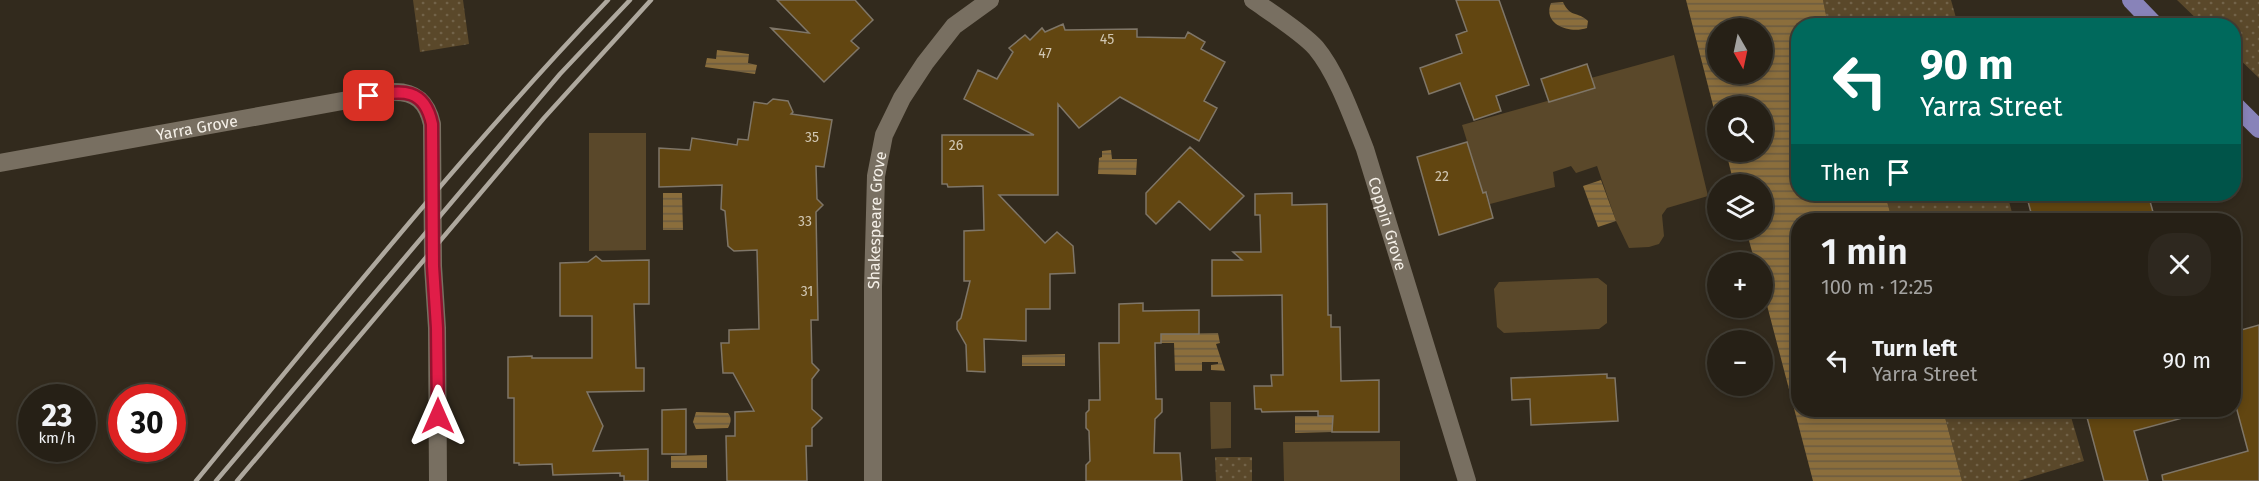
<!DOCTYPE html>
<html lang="en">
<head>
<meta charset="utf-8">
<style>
	body { margin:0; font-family:"Fira Sans",sans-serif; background:#2e281f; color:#f1f3f6; height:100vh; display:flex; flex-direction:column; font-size:22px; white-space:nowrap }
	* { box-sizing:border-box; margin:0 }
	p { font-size:20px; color:#a4a3a1 }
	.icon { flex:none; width:33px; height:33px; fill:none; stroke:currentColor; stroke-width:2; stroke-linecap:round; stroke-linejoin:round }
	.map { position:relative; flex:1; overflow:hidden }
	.details { position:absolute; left:1791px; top:213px; width:450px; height:204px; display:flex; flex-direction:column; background:#262016; border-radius:24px; box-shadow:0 3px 9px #0003,0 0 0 2px #423e35 }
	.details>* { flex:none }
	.top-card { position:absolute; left:1791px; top:18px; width:450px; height:183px; border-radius:24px; box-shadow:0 3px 9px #0003,0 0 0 2px #423e35; background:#00695c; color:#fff; overflow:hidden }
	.needle { width:39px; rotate:171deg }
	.fabs { position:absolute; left:1707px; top:18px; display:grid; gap:12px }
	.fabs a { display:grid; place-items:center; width:66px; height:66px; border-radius:50%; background:#262016; box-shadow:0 3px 9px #0003,0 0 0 2px #423e35; font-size:30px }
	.speed { position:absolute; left:18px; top:384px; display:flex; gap:12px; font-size:30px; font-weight:700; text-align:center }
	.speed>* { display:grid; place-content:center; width:78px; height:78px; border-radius:50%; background:#262016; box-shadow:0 3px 9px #0003,0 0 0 2px #423e35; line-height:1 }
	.speed small { font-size:15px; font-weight:400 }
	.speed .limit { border:9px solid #d22; background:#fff; color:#111 }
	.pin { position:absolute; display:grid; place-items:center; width:51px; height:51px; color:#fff; margin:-26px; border-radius:12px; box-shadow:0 3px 9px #0006 }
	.me { position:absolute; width:66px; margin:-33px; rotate:0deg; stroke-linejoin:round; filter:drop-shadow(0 0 4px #0008) }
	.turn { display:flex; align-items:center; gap:21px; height:126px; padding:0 30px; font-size:27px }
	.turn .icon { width:78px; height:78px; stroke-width:2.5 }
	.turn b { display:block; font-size:42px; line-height:51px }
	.then { display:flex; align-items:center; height:57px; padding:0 30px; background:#0003; gap:12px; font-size:22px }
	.round { display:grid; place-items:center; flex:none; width:63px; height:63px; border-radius:24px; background:#2e281f }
	.summary { display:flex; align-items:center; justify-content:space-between; height:102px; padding:0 30px }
	h1 { font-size:36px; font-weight:600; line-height:45px }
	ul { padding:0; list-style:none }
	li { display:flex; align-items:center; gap:18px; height:90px; padding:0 30px }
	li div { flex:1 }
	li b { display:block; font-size:22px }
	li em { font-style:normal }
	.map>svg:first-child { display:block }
</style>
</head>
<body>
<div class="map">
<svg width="2259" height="481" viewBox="0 0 2259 481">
	<defs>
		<pattern id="park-dots" width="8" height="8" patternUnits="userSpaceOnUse" patternTransform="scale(1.5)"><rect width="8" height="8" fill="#5a482a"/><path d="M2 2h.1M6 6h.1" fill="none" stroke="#726349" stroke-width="1.8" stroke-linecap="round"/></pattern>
		<pattern id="water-rules" width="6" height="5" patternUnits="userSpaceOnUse" patternTransform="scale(1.5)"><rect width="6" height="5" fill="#8b6e3c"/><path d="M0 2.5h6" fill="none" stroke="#6a5b41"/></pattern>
	</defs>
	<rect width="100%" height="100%" fill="#322a1d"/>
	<!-- grass -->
	<path fill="#5a482a" d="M1674,55L1708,196L1667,208L1662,215L1664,236L1659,244L1649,247L1629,248L1616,221L1597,166L1576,173L1571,166L1553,172L1555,187L1490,204L1487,192L1483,193L1462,125L1594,88L1591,78Z
		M589,133H646V250L589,251Z
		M1598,278L1607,285V323L1599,329L1504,333L1497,327L1494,289L1499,282Z
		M1210,402H1231V448L1211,449Z
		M1400,441V481H1284L1283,442Z"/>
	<!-- park -->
	<path fill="url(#park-dots)" d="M413,0H463L469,44L420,52Z
		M1823,0H1951L1958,25H1828Z
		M2177,0H2259V78L2234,54V26L2203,25Z
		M1885,194H2007L2014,220H1892Z
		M1943,410H2069L2084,461L2018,481H1962Z
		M1215,457H1252V481H1216Z"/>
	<!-- water -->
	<path fill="url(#water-rules)" fill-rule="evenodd" d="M1686,0H1823L1828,25L1798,26V194H1885L1892,220H1798V410H1943L1962,481H1813L1763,290L1762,262H1755L1746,230H1762V184H1734L1726,152H1762V106H1718L1717,121ZM1718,28H1762V74H1718Z
		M1563,2C1570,18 1578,11 1588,21L1587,28C1570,34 1542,25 1551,3Z
		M717,50L749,54L748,63L757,65L755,74L705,67L707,58L716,59Z
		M1111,150L1112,159H1137L1136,175L1098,174L1099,158L1102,157V151Z
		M1601,180L1616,221L1598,227L1583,186Z
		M663,193H682L683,230H663Z
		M1218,333L1220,343L1216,344L1225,371L1211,370V365L1218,364V362H1202V371H1175L1174,343H1161V334Z
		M1065,354V366H1022V355Z
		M696,412L728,413C732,418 731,422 728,428L696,429L693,422Z
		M1295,416H1333L1332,432L1295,433Z
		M707,455V468H671V456Z"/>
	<!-- building -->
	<path fill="#624611" stroke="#7f7668" stroke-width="1.5" d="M777,0H855L873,20L851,41L859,48L824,82L771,28L809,33Z
		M1456,0H1499L1529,85L1496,96L1501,111L1474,120L1460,83L1429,94L1420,68L1462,53L1456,35L1467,31Z
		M1063,24L1065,30L1137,29V37L1185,38L1188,32L1205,42L1201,49L1225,62L1204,101L1217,108L1199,141L1120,97L1079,128L1058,104V195H999L1045,243L1057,232L1073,246L1075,273L1050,274V309H1026V341L984,339L985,372L967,371L966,345L957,329V322L961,318L970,281H964V231L984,230L983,186L948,187L947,184H942V135H1034L964,99L978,70L997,79L1013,52L1009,48L1025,35L1030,40L1042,28L1045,32Z
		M1587,64L1595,88L1549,102L1541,79Z
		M773,99L788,101L793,112L791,114L832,120L824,167L816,166L817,199L823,205L816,212L818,320H811L812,363L819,370L812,379V409L822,418L812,428V446H806L807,481H727L726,436H735V412L754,411L733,373H723L721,343H729V330L759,329L757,250L734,251L728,246L725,211L721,209L722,185L659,187V148L690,150L692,138L737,145L738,139L748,140L754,102L767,104Z
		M1467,142L1483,193L1486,192L1493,218L1439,235L1417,157Z
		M1190,147L1244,196L1210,230L1179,201L1156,224L1146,214V193Z
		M1292,193V205L1327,204L1328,315H1331V327H1340L1341,381L1379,380V432H1332L1333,416H1318V411L1262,412L1261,409H1255L1254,386H1272L1271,375H1283L1282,295L1212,296V260H1242L1233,252H1261L1260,215H1255V194Z
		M2026,194H2148L2153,212L2146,214L2147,220H2033Z
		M596,256L602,261L649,260V304H634L636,368H644V391L587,392L603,426L593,451L648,449V481H624V476H620V473L553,475L552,464L519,465V463H514V398H508V357L532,356V358H592V316H560V263L588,262Z
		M1143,303V311L1199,310V334H1161V343H1155L1156,399H1162V412L1155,419L1154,453H1180L1182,481H1086V465L1090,461L1089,431L1086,428V413L1089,410V400H1100L1099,343H1119V304Z
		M2259,325V481H2163L2162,475L2248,451L2234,399V332Z
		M1607,374V378H1615L1618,421L1531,425L1530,399L1512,400L1511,378Z
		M686,409V454H662V410Z
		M2085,410H2189L2190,416L2134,431L2148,481H2104Z"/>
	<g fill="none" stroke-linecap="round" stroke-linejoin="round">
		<!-- minor -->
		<g stroke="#786f61" stroke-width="18">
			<path id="s1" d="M1253,0C1270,12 1303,33 1316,48C1337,73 1353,119 1365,149L1467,481"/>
			<path id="s2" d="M0,163L392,92C416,91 427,102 432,124L433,266L437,328L438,481"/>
			<path id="s3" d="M873,481V287L876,176L884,135L902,98L925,63L954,26L990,0"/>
		</g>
		<!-- major -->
		<path stroke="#8883b9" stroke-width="18" d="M2131,0L2156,26
			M2234,104L2259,129"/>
		<!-- rail -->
		<path stroke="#aea89e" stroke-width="4.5" d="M196,481C330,318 462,153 608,0
			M216,481L560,74L630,0
			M237,481L544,118L651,0"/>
	</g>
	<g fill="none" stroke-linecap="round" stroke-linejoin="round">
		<defs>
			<path id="route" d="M369,96C401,91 424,86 432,124L433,266L437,328L438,416"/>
		</defs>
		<!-- route casing -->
		<use href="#route" stroke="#92132f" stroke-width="15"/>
		<!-- route -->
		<use href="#route" stroke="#e11d48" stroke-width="10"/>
	</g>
	<g text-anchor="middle" stroke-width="4.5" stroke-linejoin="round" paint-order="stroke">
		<!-- number labels -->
		<g font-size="14" fill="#d0c6b2">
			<text x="1107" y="44">45</text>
			<text x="1045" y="58">47</text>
			<text x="812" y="142">35</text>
			<text x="956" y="150">26</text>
			<text x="1442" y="181">22</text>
			<text x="805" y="226">33</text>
			<text x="807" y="296">31</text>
		</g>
		<!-- street labels -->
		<g font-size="16" fill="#f5f0e8" stroke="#282014">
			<text dy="6" stroke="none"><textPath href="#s2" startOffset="200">Yarra Grove</textPath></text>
			<text dy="6" stroke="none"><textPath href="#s3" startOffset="261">Shakespeare Grove</textPath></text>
			<text dy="6" stroke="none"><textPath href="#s1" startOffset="270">Coppin Grove</textPath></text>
		</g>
	</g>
</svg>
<div class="fabs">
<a><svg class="needle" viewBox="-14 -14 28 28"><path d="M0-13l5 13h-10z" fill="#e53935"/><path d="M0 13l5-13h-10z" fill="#a4a3a1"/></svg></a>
<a><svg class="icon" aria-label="search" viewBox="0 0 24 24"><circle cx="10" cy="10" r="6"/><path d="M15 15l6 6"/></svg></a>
<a><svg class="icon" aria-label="layers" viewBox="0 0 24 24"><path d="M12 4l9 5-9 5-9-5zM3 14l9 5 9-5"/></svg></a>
<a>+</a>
<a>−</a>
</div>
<div class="speed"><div>23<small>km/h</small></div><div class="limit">30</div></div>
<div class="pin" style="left:369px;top:96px;background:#d93025"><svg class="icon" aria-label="arrive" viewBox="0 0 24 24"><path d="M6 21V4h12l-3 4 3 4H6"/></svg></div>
<svg class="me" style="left:438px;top:416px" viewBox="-20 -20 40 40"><path d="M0-17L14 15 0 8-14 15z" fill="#e11d48" stroke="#fff" stroke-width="4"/></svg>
<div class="top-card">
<div class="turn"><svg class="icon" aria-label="left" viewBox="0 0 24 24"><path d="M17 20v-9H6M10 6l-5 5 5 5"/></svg><div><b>90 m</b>Yarra Street</div></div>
<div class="then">Then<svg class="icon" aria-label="arrive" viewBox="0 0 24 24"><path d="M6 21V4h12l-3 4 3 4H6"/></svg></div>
</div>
<section class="details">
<div class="summary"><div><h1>1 min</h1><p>100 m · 12:25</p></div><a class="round"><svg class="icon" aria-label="close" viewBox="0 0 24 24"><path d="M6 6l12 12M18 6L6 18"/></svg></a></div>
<ul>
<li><svg class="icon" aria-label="left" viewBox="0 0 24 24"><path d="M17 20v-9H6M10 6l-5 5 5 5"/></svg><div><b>Turn left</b><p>Yarra Street</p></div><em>90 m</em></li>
</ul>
</section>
</div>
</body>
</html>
